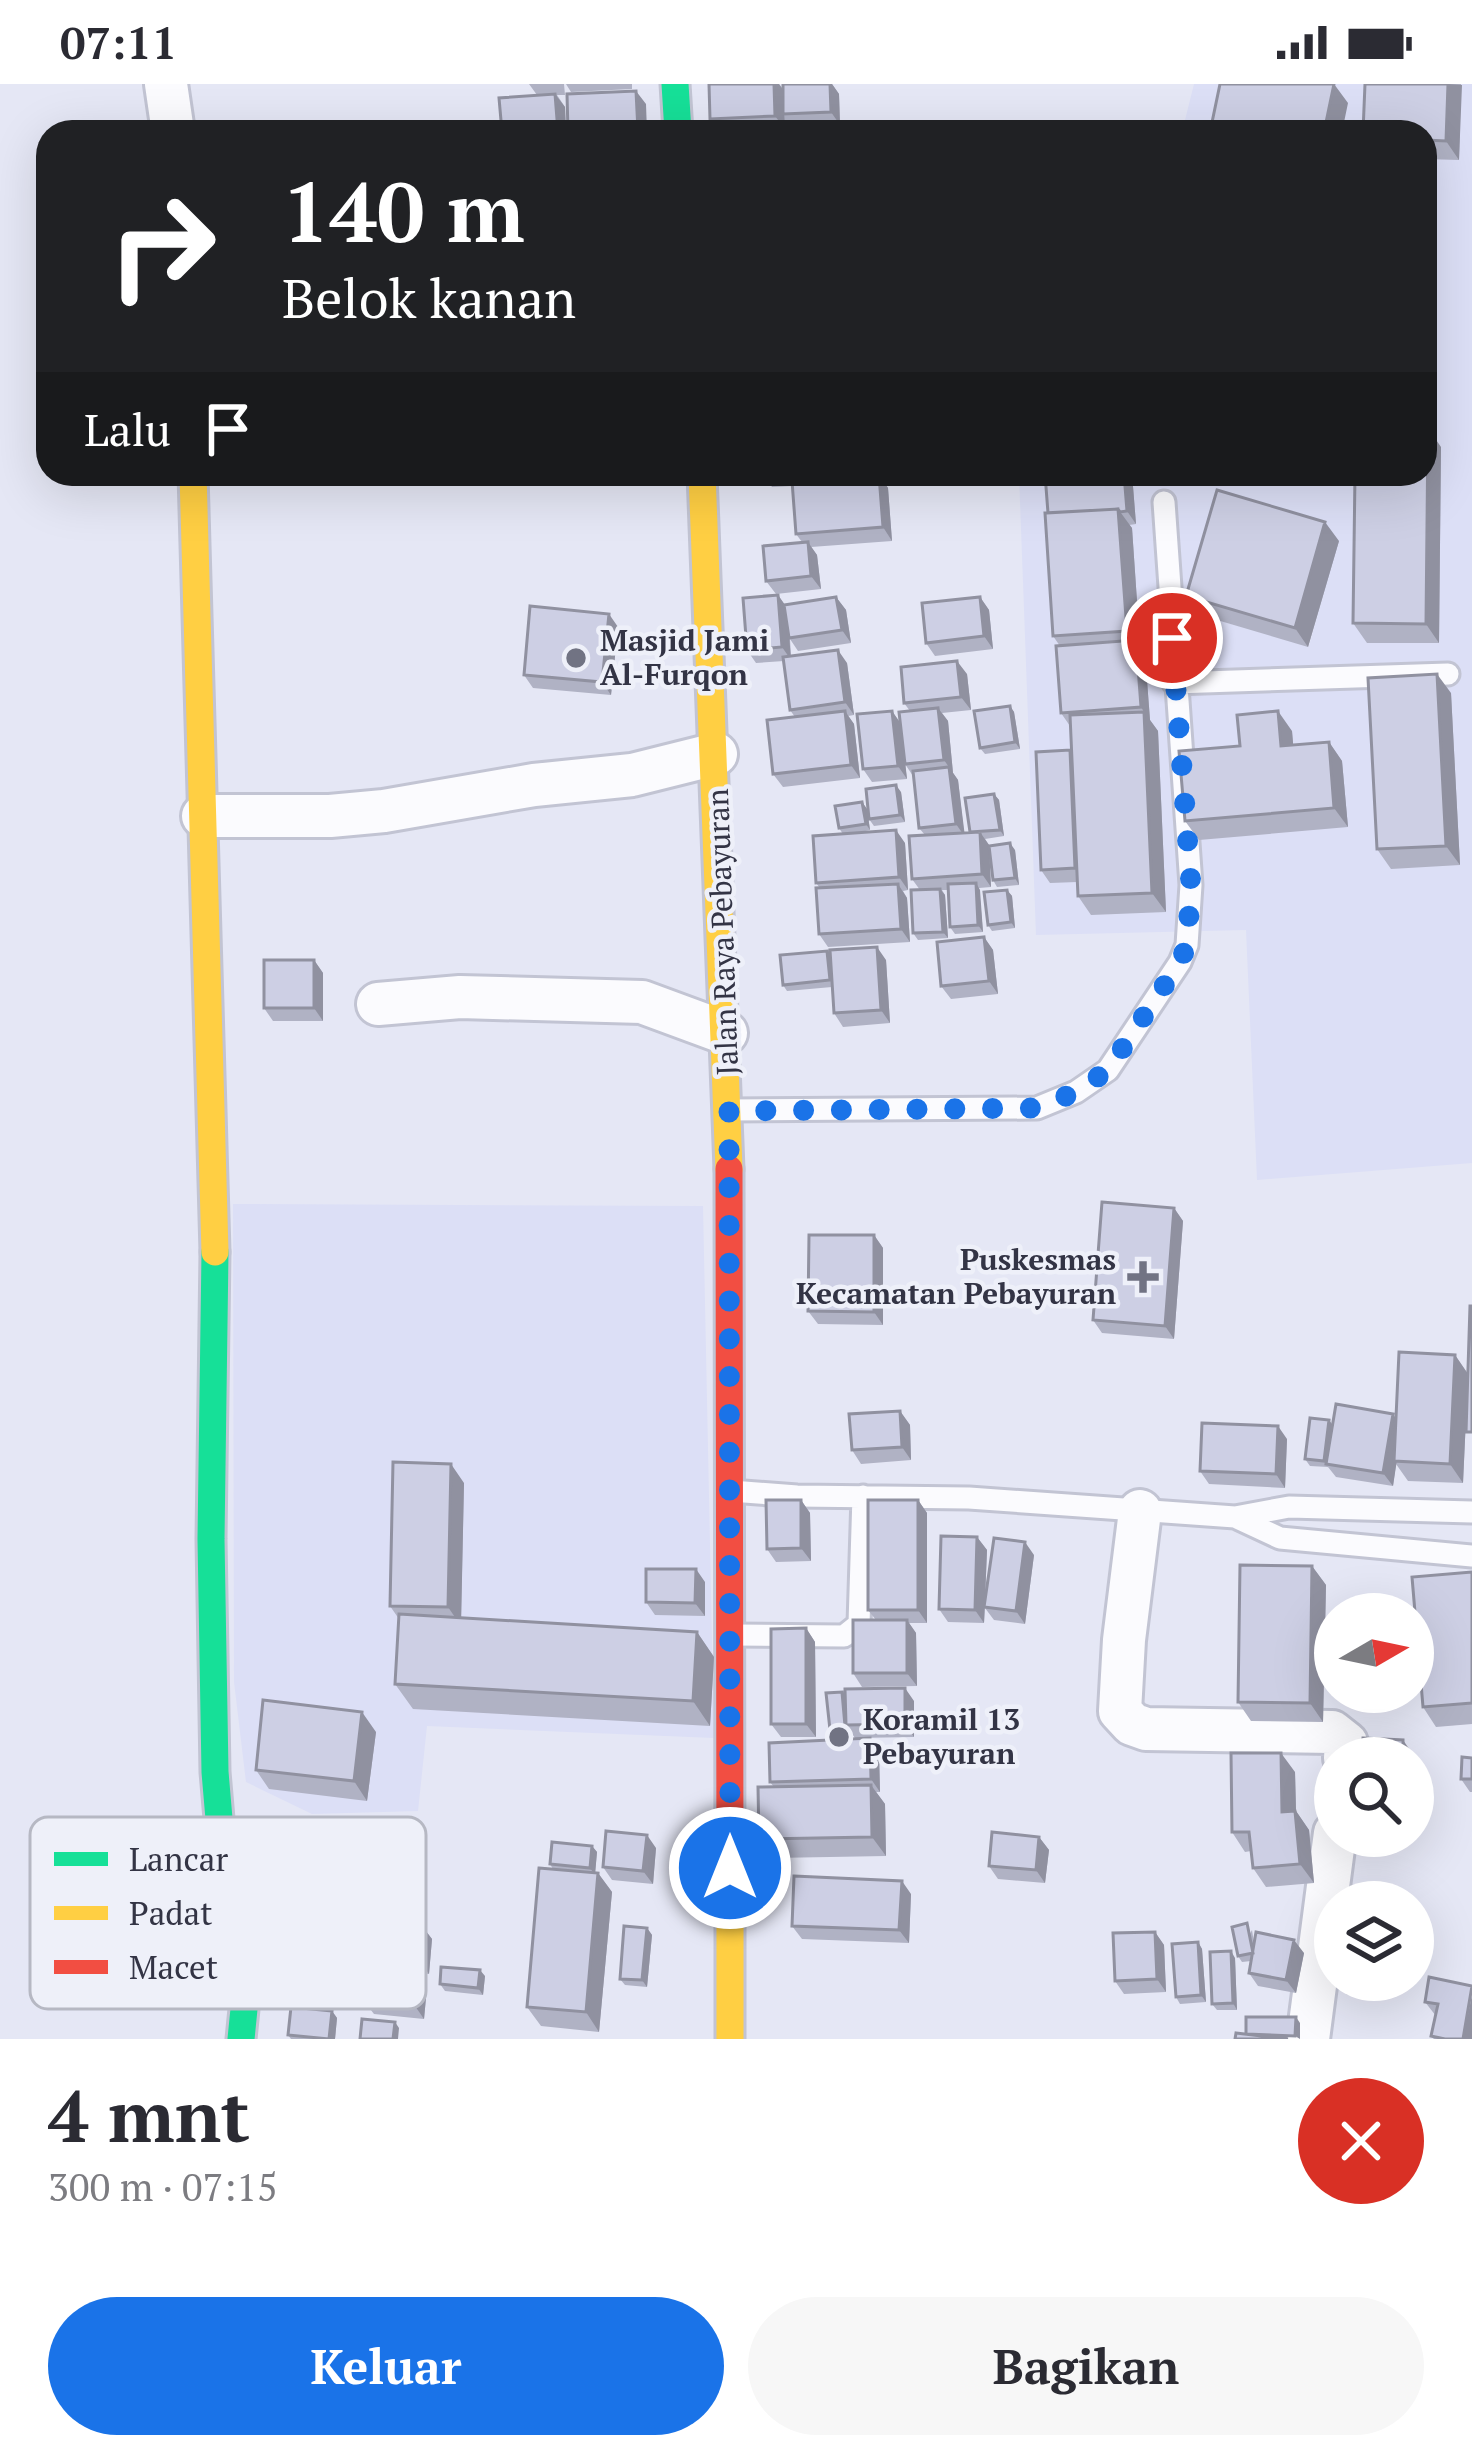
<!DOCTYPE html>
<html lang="id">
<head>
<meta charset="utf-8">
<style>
	body { margin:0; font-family:"PT Serif",serif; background:#f7f7f7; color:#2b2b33; height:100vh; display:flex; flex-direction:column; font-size:45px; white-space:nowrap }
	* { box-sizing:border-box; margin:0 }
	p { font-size:39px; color:#7c7c81 }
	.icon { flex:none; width:66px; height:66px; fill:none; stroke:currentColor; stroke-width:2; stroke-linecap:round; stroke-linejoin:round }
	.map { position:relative; height:1955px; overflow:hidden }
	.panel { display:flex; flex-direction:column; background:#fff; flex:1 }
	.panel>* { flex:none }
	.guide { position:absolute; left:36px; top:36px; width:1401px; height:366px; border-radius:36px; box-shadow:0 12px 48px #0002; background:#202124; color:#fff; overflow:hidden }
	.needle { width:78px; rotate:81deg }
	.buttons { position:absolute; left:1314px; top:1509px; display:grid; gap:24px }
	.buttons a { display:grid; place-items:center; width:120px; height:120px; border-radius:50%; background:#fff; box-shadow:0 12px 48px #0002; font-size:60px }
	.pin { position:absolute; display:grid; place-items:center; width:102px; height:102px; color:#fff; margin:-51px; border:6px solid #fff; border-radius:50%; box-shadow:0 3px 12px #0007 }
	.me { position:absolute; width:132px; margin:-66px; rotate:0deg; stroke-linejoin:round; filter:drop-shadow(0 0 9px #0008) }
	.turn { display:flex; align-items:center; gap:42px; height:252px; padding:0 48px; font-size:54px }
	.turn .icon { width:156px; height:156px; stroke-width:2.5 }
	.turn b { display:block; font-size:84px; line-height:102px }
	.then { display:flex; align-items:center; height:114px; padding:0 48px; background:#0003; gap:24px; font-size:45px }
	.round { display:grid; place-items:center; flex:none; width:126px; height:126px; border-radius:63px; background:#f7f7f7 }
	.summary { display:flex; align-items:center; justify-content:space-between; height:204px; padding:0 48px }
	h1 { font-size:72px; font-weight:800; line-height:90px }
	.action { display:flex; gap:24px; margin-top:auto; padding:24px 48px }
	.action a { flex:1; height:138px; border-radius:72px; background:#1a73e8; color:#fff; font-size:48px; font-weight:800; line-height:138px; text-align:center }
	.action a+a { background:#f7f7f7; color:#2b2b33 }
	.status { display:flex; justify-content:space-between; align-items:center; height:84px; padding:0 60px; background:#fff; direction:ltr }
	.status svg { height:33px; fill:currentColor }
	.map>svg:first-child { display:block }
</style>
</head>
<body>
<div class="status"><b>07:11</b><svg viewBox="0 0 49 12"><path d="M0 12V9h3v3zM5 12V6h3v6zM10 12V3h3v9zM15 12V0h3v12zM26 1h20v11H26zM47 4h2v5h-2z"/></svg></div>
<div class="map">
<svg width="1472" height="1955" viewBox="0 0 1472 1955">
	<rect width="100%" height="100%" fill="#e5e7f5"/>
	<!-- built -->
	<path fill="#dcdff6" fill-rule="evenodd" d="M1194,0H1237L1227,48H1182Z
		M1258,0H1379L1378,48H1342L1347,19Z
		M1429,0H1472V1079L1257,1096L1246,846L1036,851L1019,390H1369L1439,559L1425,363V75H1459ZM1338,457L1309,562L1200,531Z
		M233,1120L703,1122L714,1654L427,1642L418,1727L312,1730L246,1698L234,1598Z"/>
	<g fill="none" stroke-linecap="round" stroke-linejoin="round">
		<defs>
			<path id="lane" d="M1174,599L1448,590
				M730,1026L1037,1024L1076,1008L1108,986L1180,878L1187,861L1191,801L1164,418
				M731,1407L797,1412L969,1414L1235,1433L1289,1423L1472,1428
				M1235,1433L1280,1454L1472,1472
				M734,1551L844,1552L859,1540L863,1412"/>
			<path id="street" d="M166,0L173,48
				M203,732H330L384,727L534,701L632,691L716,670
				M378,920L460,913L642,918L726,949
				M1140,1427L1124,1556L1120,1627L1132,1640L1146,1645L1332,1648L1346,1659L1345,1674
				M1308,1955L1335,1749"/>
			<path id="fast" d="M675,0L678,48
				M215,1168L211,1455L215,1688L225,1805L244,1925L241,1955"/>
			<path id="slow" d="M193,390L215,1168
				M702,390L729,1085
				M730,1804V1955"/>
			<path id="jam" d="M729,1085L730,1804"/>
		</defs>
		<!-- lane casing -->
		<use href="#lane" stroke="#c2c4d3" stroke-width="27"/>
		<!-- street casing -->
		<use href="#street" stroke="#c2c4d3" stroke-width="48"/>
		<!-- fast casing -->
		<use href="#fast" stroke="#c2c4d3" stroke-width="33"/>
		<!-- slow casing -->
		<use href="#slow" stroke="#c2c4d3" stroke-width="33"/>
		<!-- jam casing -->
		<use href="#jam" stroke="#c2c4d3" stroke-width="33"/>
		<!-- lane -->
		<use href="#lane" stroke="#fbfbfe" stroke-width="21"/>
		<!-- street -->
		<use href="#street" stroke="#fbfbfe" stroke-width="42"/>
		<!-- fast -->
		<use href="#fast" stroke="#16e098" stroke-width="27"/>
		<!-- slow -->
		<use href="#slow" stroke="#ffcf43" stroke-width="27"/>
		<!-- jam -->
		<use href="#jam" stroke="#f24e42" stroke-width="27"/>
	</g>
	<!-- wall -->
	<path fill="#b0b2c4" d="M529,0H564L565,11H557L565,23L566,48H502L537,11Z
		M566,0H632V5L571,8Z
		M709,0H779L783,5V0H832L839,10L840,41L814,42L818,48H719L710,35Z
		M1365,0H1461L1459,76L1425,75V48Z
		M1441,363L1439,559H1367L1353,539Z
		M763,390H891V394L882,395L888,404L892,457L811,463L817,471L821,505L776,510L766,497L802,458L796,450L792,402L772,403Z
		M1132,390L1136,440L1129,441L1132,444L1140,561L1145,570L1150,636L1158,647L1166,828L1091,831L1078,812L1077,798L1050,799L1041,786L1072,669L1070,642L1061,629L1060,562L1053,552L1048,429Z
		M1339,457L1308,563L1200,531L1186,512Z
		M778,511L785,521L836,513L846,526L851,559L798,567L790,555L791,572L847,579L854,631L848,632L854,640L860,694L783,703L773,690L795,633L790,626L784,577L756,579L747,566Z
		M980,513L989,526L993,565L935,572L926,559Z
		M618,543L611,611L533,604L524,591Z
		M967,590L971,626L942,629L948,637L953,689L958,696L964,749L970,748L994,710L999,716L1004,752L985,755L989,761L991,803L979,804L983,848L955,850L950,843L948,806H942L945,811L948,854L918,856L913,849L920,806L912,795L925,751L919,744L913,692L905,680L907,695L872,698L863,685L892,627L901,640L910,627L904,619Z
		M1451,609L1460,781L1391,785L1377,765Z
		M1010,622L1014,628L1020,665L985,670L980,664Z
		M1292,647L1293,661L1329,658L1342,677L1348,743L1199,756L1185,737L1240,662Z
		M901,708L905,738L874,742L869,735Z
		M862,718L867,725L870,746L856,749L905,759L908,806L903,807L907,814L910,858L828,863L819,850L820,804L816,799L843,750L839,744Z
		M1015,766L1019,801L997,803L993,796Z
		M1007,806L1012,812L1015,844L992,847L988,841Z
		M984,853L993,866L998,910L951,915L941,902Z
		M830,871L886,876L890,939L843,943L834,929L832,903L787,907L783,901Z
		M314,876L323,889V937H273L264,924Z
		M1174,1124L1183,1137L1174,1255L1102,1249L1093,1236Z
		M874,1151L883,1164V1241L818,1240L808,1227Z
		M1455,1271L1468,1290L1463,1399L1408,1397L1396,1380L1393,1402L1336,1393L1328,1383L1310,1382L1305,1375L1329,1336L1332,1341L1396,1334Z
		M900,1327L910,1341L911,1376L861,1380L852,1366Z
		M1287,1355L1285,1404L1209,1400L1200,1387Z
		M464,1399L461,1534L697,1548L714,1573L710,1642L413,1625L395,1600L399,1535L390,1522Z
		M801,1416L810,1429L811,1477L776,1478L767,1465Z
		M918,1416L927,1429V1539H909L916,1549L917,1602L862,1603L853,1589L876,1536L868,1526Z
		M977,1453L987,1466L985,1517L1034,1471L1025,1540L994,1536L985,1524L984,1539L948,1538L939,1525Z
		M1312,1482L1326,1501L1323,1638L1251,1637L1238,1618Z
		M1472,1488V1640L1436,1643L1423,1623Z
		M705,1498V1532L655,1531L646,1518Z
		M806,1544L815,1558L816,1653H781L771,1640Z
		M842,1608L845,1613L914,1617V1653L855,1654L850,1647V1655L879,1668L880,1708H876L885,1720L886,1772L773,1774L759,1755L774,1703L770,1698L832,1656Z
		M376,1648L367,1717L269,1705L256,1686Z
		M1472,1674V1708H1470L1461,1695Z
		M1295,1688L1296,1727L1309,1746L1314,1799L1266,1803L1253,1784L1251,1767L1245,1768L1232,1748Z
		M1039,1753L1049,1766L1045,1799L998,1795L989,1782Z
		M592,1762L597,1768L595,1789H598L612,1808L599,1948L541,1942L527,1923L553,1785L550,1780Z
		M656,1764L653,1800L612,1796L603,1783Z
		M911,1810L909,1859L802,1855L792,1842Z
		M422,1842L432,1855L429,1890L376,1885L366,1872Z
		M348,1843L345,1876L286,1871L277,1858Z
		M647,1844L652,1851L647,1903L625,1901L620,1895Z
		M1252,1846L1254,1859L1304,1869L1296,1909L1258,1902L1249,1889L1251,1877L1242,1878L1238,1872Z
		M1155,1848L1164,1861L1166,1908L1124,1910L1115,1897Z
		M1198,1858L1202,1865L1206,1918L1180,1920L1176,1913Z
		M1235,1874L1237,1926H1217L1212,1920Z
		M418,1890L427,1903L424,1935L374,1930L364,1917Z
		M485,1892L483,1911L445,1907L440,1900Z
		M1429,1893L1472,1955H1434L1431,1952L1436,1932L1425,1918Z
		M1389,1896L1388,1913L1347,1911L1338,1898Z
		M332,1927L337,1934L335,1955H291L288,1951Z"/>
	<!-- shaded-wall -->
	<path fill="#9091a0" d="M774,0H779L783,6L785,45L775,32Z
		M830,0H832L839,10L840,41L831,28Z
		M1334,0L1348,19L1342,48H1324Z
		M1448,0L1462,1L1459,76L1446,57Z
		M636,7L646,20L647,48L638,47Z
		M555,10L565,23L566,48H558Z
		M1428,344L1441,363L1439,559L1426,540Z
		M1124,390H1132L1136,440L1127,427Z
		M879,391L888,404L892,457L883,443Z
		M1118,425L1132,444L1140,561L1145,570L1150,636L1158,647L1166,828L1152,809L1144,628L1141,623L1137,561L1127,547Z
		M1325,438L1339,457L1308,563L1295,544Z
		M808,458L817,471L821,505L811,492Z
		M778,511L787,524L791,576L782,563Z
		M836,513L846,526L851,559L842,546Z
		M980,513L989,526L993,565L984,552Z
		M609,530L618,543L611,611L602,598Z
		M838,566L847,579L854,631L845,618Z
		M957,577L967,590L971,626L961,613Z
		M1437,590L1451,609L1460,781L1446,762Z
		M1010,622L1014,628L1020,665L1015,658Z
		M938,624L948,637L953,689L944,676Z
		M845,627L854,640L860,694L851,681Z
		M892,627L901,640L907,695L898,682Z
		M1278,627L1292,647L1295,681L1281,662Z
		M1329,658L1342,677L1348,743L1334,724Z
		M949,683L958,696L965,753L956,740Z
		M896,701L901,708L905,738L900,731Z
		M994,710L999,716L1004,752L1000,746Z
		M862,718L867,725L870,746L866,740Z
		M896,746L905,759L908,806L899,793Z
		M980,748L989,761L991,803L982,790Z
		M1010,759L1015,766L1019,801L1015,794Z
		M976,799L980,806L983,848L978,841Z
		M898,800L907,814L910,858L901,845Z
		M940,805L945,811L948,854L943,848Z
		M1007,806L1012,812L1015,844L1011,838Z
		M984,853L993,866L998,910L989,897Z
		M877,863L886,876L890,939L881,926Z
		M314,876L323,889V937L314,924Z
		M1174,1124L1183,1137L1174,1255L1165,1242Z
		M874,1151L883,1164V1241L874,1228Z
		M1455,1271L1468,1290L1463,1399L1450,1380Z
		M900,1327L910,1341L911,1376L902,1363Z
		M1393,1330L1402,1343L1393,1402L1383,1389Z
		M1329,1336L1334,1343L1326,1380L1328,1384L1324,1377Z
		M1278,1342L1287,1355L1285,1404L1276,1390Z
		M451,1380L464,1399L461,1542L448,1523Z
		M801,1416L810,1429L811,1477L801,1464Z
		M918,1416L927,1429V1539L918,1526Z
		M977,1453L987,1466L984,1539L975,1526Z
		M1025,1458L1034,1471L1025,1540L1016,1527Z
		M1312,1482L1326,1501L1323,1638L1310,1619Z
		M696,1485L705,1498V1532L695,1519Z
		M907,1536L916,1549L917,1602L907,1589Z
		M806,1544L815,1558L816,1653L806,1640Z
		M697,1548L714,1573L710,1642L693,1617Z
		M905,1604L914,1617V1653L905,1640Z
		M842,1608L846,1614V1641L850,1647L851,1660L846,1653Z
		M362,1628L376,1648L367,1717L354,1697Z
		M870,1654L879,1668L880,1708L871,1695Z
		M1403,1656L1412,1669V1674H1403Z
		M1281,1669L1295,1688L1296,1727L1309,1746L1314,1799L1300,1780L1282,1728Z
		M871,1701L885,1720L886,1772L872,1753Z
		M647,1751L656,1764L653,1800L643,1787Z
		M1039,1753L1049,1766L1045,1799L1036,1786Z
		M592,1762L597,1768L595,1791L590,1784Z
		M598,1789L612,1808L599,1948L586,1928Z
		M902,1797L911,1810L909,1859L899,1846Z
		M338,1830L348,1843L345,1876L336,1863Z
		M422,1842L432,1855L429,1890L420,1877Z
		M647,1844L652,1851L647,1903L642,1896Z
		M1155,1848L1164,1861L1166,1908L1157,1895Z
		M1294,1856L1304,1869L1296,1909L1286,1896Z
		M1198,1858L1202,1865L1206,1918L1201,1911Z
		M1231,1867L1235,1874L1237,1926L1233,1919Z
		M480,1886L485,1892L483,1911L478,1904Z
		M418,1890L427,1903L424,1935L415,1922Z
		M1379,1896H1389L1388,1913L1379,1900Z
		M1472,1911V1955H1463Z
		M332,1927L337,1934L335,1955H329Z
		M1296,1933L1300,1939V1955L1295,1952Z
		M395,1938L399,1944L398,1955H393Z"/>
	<!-- building -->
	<path fill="#cdcfe4" stroke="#9091a0" stroke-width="3" d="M709,0H774L775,32L710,35Z
		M783,0H830L831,28L783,30Z
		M1220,0H1334L1324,48H1210Z
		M1365,0H1448L1446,57L1425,56V48H1363Z
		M636,7L638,47L568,48L567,10Z
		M555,10L558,48H502L499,14Z
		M811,39L812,48H751V44Z
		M1425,344H1428L1426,540L1353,539L1355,390H1425Z
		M1045,390H1124L1127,427L1120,428L1118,425L1048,429Z
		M879,391L883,443L796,450L792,397Z
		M1217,406L1325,438L1295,544L1186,512Z
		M1118,425L1127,547L1053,552L1045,429Z
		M808,458L811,492L766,497L763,462Z
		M778,511L782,563L747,566L743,514Z
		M836,513L842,546L789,554L784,521Z
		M980,513L984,552L926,559L922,519Z
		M530,522L609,530L602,598L524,591Z
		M1136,556L1141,623L1061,629L1056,562Z
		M838,566L845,618L790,626L783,573Z
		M957,577L961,613L904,619L901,583Z
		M1437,590L1446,762L1377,765L1368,594Z
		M1010,622L1015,658L980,664L974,627Z
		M938,624L944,676L905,680L899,628Z
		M845,627L851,681L773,690L767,636Z
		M892,627L898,682L863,685L857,630Z
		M1278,627L1281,662L1329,658L1334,724L1185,737L1179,667L1240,662L1237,631Z
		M1144,628L1152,809L1078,812L1070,631Z
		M1070,666L1075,784L1041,786L1036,668Z
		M949,683L956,740L919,744L913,687Z
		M896,701L900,731L869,735L866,705Z
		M994,710L1000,746L970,748L965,714Z
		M862,718L866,740L839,744L835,722Z
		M896,746L899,793L816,799L813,752Z
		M980,748L982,790L912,795L909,752Z
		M1010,759L1015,794L993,796L989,762Z
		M976,799L978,841L950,843L948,800Z
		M898,800L901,845L819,850L816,804Z
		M940,805L943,848L913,849L911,806Z
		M1007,806L1011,838L988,841L984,808Z
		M984,853L989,897L941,902L937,858Z
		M877,863L881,926L834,929L830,866Z
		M827,867L830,896L783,901L780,871Z
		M264,876H314V924H264Z
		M1102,1118L1174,1124L1165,1242L1093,1236Z
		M809,1151H874V1228L808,1227Z
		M1470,1222H1472V1348H1466Z
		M1399,1268L1455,1271L1450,1380L1394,1377Z
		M1336,1320L1393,1330L1383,1389L1326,1380Z
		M900,1327L902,1363L852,1366L849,1330Z
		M1310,1334L1329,1336L1324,1377L1305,1375Z
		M1202,1339L1278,1342L1276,1390L1200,1387Z
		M393,1378L451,1380L448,1523L390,1522Z
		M766,1416H801V1464L767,1465Z
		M868,1416H918V1526H868Z
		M941,1452L977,1453L975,1526L939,1525Z
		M994,1454L1025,1458L1016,1527L984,1523Z
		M1240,1481L1312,1482L1310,1619L1238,1618Z
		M646,1485H696L695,1519L646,1518Z
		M1472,1488V1619L1423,1623L1412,1493Z
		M399,1530L697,1548L693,1617L395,1600Z
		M853,1536H907V1589H853Z
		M806,1544V1640H771V1545Z
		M905,1604V1640L846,1641L845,1605Z
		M842,1608L846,1653L831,1655L826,1609Z
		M263,1616L362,1628L354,1697L256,1686Z
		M870,1654L871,1695L770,1698L769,1659Z
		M1363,1654L1403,1656V1674H1362Z
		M1231,1669H1281L1282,1728L1295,1727L1300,1780L1253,1784L1249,1748H1232Z
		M1462,1673L1472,1674V1695H1461Z
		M871,1701L872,1753L759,1755L758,1703Z
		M606,1747L647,1751L643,1787L603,1783Z
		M992,1748L1039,1753L1036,1786L989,1782Z
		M552,1758L592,1762L590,1784L550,1780Z
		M539,1784L598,1789L586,1928L527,1923Z
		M794,1792L902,1797L899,1846L792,1842Z
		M1247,1839L1253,1869L1238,1872L1232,1843Z
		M624,1842L647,1844L642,1896L620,1895Z
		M1155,1848L1157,1895L1115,1897L1113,1849Z
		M1256,1848L1294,1856L1286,1896L1249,1889Z
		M1198,1858L1201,1911L1176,1913L1172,1860Z
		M1231,1867L1233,1919L1212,1920L1210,1868Z
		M441,1883L480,1886L478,1904L440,1900Z
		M1429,1893L1472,1902L1463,1955H1445L1431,1952L1438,1920L1425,1918Z
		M1338,1896H1379V1900L1338,1898Z
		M291,1923L332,1927L329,1955L288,1951Z
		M1246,1933H1296L1295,1952L1246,1950Z
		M362,1935L395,1938L393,1955H360Z
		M1236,1949L1288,1955H1235Z"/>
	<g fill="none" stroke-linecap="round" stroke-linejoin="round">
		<!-- route -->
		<path stroke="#1a73e8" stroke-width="21" stroke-dasharray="0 37.8" d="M730,1784L729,1027L1037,1024L1076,1008L1108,986L1180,878L1187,861L1191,801L1172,554"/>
	</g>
	<!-- markers -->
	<g fill="#717383" stroke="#eef0f9" stroke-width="4.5">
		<circle cx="576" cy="574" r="12"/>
		<path d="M1137 1175h12v12h12v12h-12v12h-12v-12h-12v-12h12z"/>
		<circle cx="839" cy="1653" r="12"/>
	</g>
	<g text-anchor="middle" stroke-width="9" stroke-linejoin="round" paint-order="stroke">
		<!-- poi labels -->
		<g font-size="30" font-weight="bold" fill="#333445" stroke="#eef0f9" text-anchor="start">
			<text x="600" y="567">Masjid Jami<tspan x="600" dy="34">Al-Furqon</tspan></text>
			<text x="1116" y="1186" text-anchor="end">Puskesmas<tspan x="1116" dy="34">Kecamatan Pebayuran</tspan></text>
			<text x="863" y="1646">Koramil 13<tspan x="863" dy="34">Pebayuran</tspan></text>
		</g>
		<!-- street labels -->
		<g font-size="30" fill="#333445" stroke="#eef0f9">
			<text transform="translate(723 848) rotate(-92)" y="10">Jalan Raya Pebayuran</text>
		</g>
	</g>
	<!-- legend -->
	<rect x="30" y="1733" width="396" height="192" rx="18" fill="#eef0f9" stroke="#b6b8c3" stroke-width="3"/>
	<rect x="54" y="1768" width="54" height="14" fill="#16e098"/>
	<rect x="54" y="1822" width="54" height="14" fill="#ffcf43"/>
	<rect x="54" y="1876" width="54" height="14" fill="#f24e42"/>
	<g font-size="33" fill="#333445">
		<text x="129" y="1787">Lancar</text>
		<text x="129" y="1841">Padat</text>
		<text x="129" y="1895">Macet</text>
	</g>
</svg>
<div class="buttons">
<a><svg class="needle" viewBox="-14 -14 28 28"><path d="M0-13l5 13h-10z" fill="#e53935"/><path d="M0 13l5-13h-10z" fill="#7c7c81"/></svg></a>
<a><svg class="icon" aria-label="search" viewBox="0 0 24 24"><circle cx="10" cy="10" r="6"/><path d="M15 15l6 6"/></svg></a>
<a><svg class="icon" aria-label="layers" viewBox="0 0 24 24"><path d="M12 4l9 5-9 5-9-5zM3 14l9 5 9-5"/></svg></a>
</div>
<div class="pin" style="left:1172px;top:554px;background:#d93025"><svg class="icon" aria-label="arrive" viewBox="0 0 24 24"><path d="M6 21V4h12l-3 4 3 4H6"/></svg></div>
<svg class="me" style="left:730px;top:1784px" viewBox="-20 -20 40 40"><circle r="17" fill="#1a73e8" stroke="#fff" stroke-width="3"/><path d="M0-11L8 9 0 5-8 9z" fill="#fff"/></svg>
<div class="guide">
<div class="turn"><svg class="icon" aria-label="right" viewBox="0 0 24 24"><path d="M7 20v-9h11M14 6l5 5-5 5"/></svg><div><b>140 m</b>Belok kanan</div></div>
<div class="then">Lalu<svg class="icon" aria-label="arrive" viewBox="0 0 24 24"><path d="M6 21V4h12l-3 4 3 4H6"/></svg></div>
</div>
</div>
<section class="panel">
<div class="summary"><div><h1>4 mnt</h1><p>300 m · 07:15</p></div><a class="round" style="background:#d93025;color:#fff"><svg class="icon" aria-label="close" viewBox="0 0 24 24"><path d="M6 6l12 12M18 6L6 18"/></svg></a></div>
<div class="action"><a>Keluar</a><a>Bagikan</a></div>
</section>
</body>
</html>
